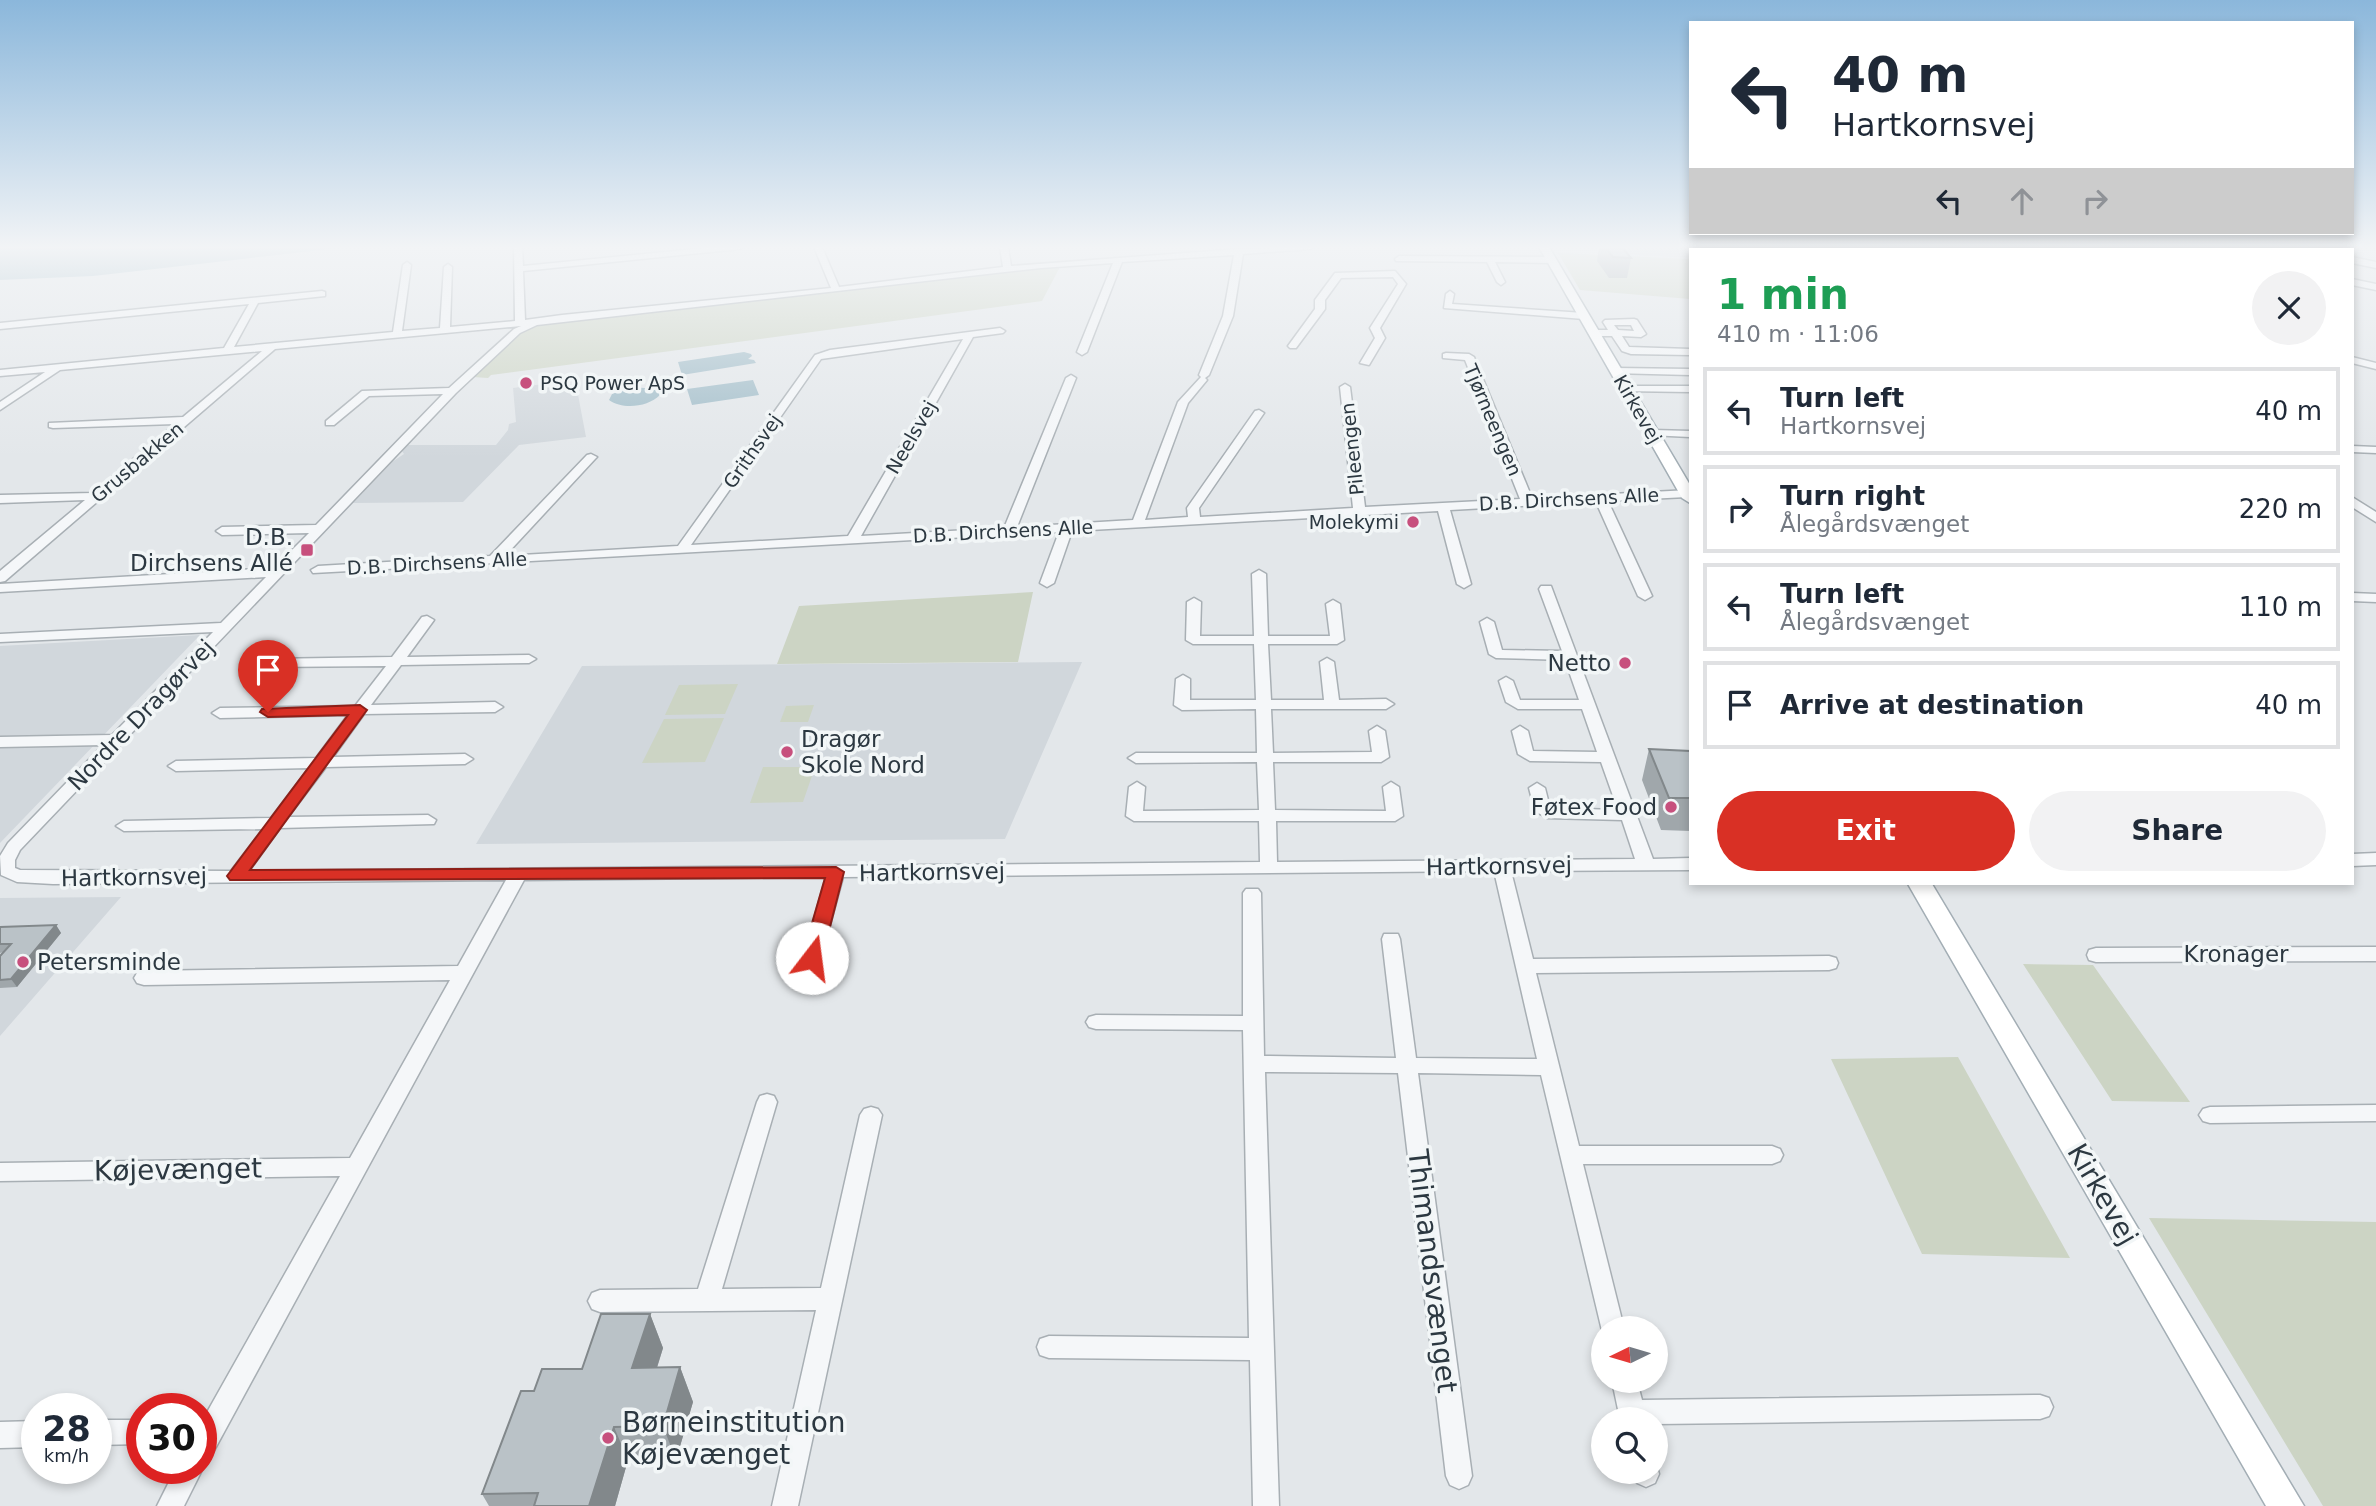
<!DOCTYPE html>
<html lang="en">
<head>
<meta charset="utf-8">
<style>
	body { margin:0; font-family:"DejaVu Sans",sans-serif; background:#f2f2f3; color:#1f2937; height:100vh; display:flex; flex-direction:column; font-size:26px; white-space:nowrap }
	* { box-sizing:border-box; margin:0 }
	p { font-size:23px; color:#747a83 }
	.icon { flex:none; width:38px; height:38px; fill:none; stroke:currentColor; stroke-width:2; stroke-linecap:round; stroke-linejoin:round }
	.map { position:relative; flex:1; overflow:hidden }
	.details { position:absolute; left:1689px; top:248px; width:665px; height:637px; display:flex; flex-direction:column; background:#fff; border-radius:0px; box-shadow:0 4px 10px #0003 }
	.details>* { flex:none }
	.top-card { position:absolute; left:1689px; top:21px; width:665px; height:214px; border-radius:0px; box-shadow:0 4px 10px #0003; background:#fff; color:#1f2937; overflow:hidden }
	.needle { width:46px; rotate:265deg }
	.buttons { position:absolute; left:1591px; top:1316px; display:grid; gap:14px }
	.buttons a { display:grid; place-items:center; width:77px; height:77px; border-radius:50%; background:#fff; box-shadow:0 4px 10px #0003; font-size:35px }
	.speed { position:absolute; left:21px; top:1393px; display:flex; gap:14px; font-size:35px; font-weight:700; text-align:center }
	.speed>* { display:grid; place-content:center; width:91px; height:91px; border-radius:50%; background:#fff; box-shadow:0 4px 10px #0003; line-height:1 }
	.speed small { font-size:18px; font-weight:400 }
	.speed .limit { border:10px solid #d22; background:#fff; color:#111 }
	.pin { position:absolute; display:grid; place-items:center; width:60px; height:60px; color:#fff; margin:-72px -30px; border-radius:50% 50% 50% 0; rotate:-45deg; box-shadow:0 0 7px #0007 }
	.pin .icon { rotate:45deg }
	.me { position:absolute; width:77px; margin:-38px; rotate:15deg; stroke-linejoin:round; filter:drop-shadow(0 0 5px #0008) }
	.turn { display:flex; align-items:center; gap:24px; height:147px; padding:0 28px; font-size:32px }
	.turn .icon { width:91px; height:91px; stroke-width:2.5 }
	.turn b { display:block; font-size:49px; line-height:60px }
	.lanes { display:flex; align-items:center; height:66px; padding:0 28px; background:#0003; justify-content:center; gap:35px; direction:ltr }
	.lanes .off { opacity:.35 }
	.round { display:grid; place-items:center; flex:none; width:74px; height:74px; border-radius:37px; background:#f2f2f3 }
	.head { display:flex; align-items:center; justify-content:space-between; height:119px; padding:0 28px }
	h1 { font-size:42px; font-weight:600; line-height:52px; color:#1e9e55 }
	.action { display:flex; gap:14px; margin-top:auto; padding:14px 28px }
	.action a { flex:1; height:80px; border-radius:42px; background:#d93025; color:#fff; font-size:28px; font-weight:600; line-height:80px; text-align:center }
	.action a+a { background:#f2f2f3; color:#1f2937 }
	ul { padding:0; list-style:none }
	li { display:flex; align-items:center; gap:21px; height:88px; margin:0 14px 10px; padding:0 14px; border:4px solid #e0e1e3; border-radius:0px }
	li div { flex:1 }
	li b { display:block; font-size:26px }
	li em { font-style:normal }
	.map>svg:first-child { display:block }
</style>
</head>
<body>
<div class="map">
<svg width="2376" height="1506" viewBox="0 0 2376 1506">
	<rect width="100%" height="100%" fill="#e3e7ea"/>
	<!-- built -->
	<path fill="#d1d7dc" d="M1600,247H1683L1706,250H1690V258L1603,253Z
		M559,382L560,385L576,384L586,437L519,445L463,502L353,503L392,462L404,454L402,451L408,445H496L508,430L509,424L516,422L513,388Z
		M200,635L0,843V646Z
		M1082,662L1005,839L476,844L582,666Z
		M121,897L0,1036V898Z"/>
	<!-- green -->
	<path fill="#ccd4c4" d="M1558,253L1690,259V299L1580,290Z
		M1061,265L1042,301L529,370L491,375L488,378L473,377L521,331L550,321Z
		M1033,592L1018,662L777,664L799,606Z
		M738,684L725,714L665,715L679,685Z
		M814,705L808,722H780L786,706Z
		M724,718L705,762L642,763L664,719Z
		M763,767H815L803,802L750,803Z
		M2023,964L2093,965L2190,1102L2112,1101Z
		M1958,1057L2070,1258L1922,1254L1831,1059Z
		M2149,1218L2376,1222V1506H2323Z"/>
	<!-- water -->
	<path fill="#a0bcc8" d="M0,247H347L93,276L0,280Z
		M744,352L751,354L752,356L748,359L754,360L756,363L682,375L678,362Z
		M753,380L759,395L692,405L687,389Z
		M631,387L658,389L660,395C648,407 623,410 609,400L612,394Z"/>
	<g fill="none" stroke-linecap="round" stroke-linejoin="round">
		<defs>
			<path id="minor" d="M514,247H522L523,266L715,247H744L740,249L523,271L525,320L562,315L831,288L814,247H822L839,287L1003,267L1000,247H1008L1011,266L1239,249L1315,247L1311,249L1243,254L1233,316L1209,375L1205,378L1207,380L1188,403L1145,520L1188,517L1187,508L1255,411L1259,410L1264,413L1199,508L1200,517L1353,508L1340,387L1345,384L1350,387L1365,507L1520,499L1465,360L1443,358V354L1446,353L1469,354L1474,357L1532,498L1690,490V496L1687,497L1608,501L1652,596L1645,600L1638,596L1596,502L1450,510L1471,584L1464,588L1457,584L1438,511L1072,531L1054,583L1047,587L1040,583L1059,532L313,573L311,570L318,566L490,556L587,455L591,454L597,457L595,459L505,556L678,546L815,355L830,350L1000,328L1005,331L1003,333L973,337L861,536L1004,528L1066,378L1071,375L1076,378L1017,527L1133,520L1178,402L1201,377L1199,375L1223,316L1234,255L1122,262L1087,352L1082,355L1077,352L1113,263L1041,268L537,325L520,333L456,393L20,850L15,860V868L20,870L231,871L263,829L124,831L116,826L124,821L271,818L309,768L176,771L168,766L176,761L316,758L348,715L220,718L212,713L220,708L355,706L386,666L267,667L260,663L267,659L392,657L422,617L427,616L434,620L407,657L529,655L536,659L529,663L401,665L371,705L495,702L503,707L495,712L364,714L333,757L465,754L473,759L465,764L326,767L288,817L428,815L436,820L434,824L280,828L249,871L1260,862L1259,821H1134L1126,816L1129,787L1137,782L1145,787L1143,811L1259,810L1257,762L1136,763L1128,758L1136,753H1257L1256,709L1182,710L1174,705L1176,679L1183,675L1190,679V700H1256L1254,644H1193L1186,640L1187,602L1194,598L1201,602L1200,636H1254L1252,574L1259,570L1266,574L1268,636H1330L1326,604L1333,600L1340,604L1344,640L1337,644H1268L1271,700H1324L1320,662L1327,658L1334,662L1339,700L1386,699L1394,704L1386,709H1271L1273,753L1372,752L1369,731L1377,726L1385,731L1389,757L1381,762H1273L1275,810L1386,811L1383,787L1391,782L1399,787L1403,816L1395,821H1276L1277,862L1635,859L1622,820L1547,818L1535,811L1529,788L1537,783L1545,788L1550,808L1618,810L1601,762L1530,761L1518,754L1512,731L1520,726L1528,731L1533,751L1597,752L1582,709H1518L1506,702L1499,681L1506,677L1513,681L1520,700H1579L1565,660L1496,658L1489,654L1480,622L1487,618L1494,622L1502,650L1562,651L1539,589L1541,586H1551L1653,859L1690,858V870L1511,871L1533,959L1829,956L1836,958L1838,963L1836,968L1829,970L1536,973L1579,1146H1772L1780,1149L1783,1155L1780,1161L1772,1164H1583L1624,1328H1603V1335L1541,1075L1418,1073L1472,1476L1468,1485L1459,1489L1450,1485L1446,1476L1398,1073L1265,1072L1279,1506H1253L1250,1360L1049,1358L1040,1355L1037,1347L1040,1339L1049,1336L1249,1338L1243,1030L1096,1029L1089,1027L1086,1022L1089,1017L1096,1015L1243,1016V893L1246,889H1258L1261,893L1264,1056L1396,1058L1382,939L1384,934H1398L1400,939L1416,1058L1537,1059L1494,871L843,877L821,958L819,963H805L803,958L826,877L524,880L210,1458L201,1462V1423L340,1176L0,1181V1163L350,1158L450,980L144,985L137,983L134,978L137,973L144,971L458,966L506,880L53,884L17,882L1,875L0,856L8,843L103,745L0,747V737L112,735L213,632L0,642V634L221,623L266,577L0,592V584L274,568L309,533L222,535L216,531L222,527L316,525L443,394L369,396L334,425H326V421L362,391L449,388L514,329L521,326L275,349L5,581L0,582V571L85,500L0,503V495L93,493L175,424L53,428L49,427V423L183,417L262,351L60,370L0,410V402L45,372L0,376V370L224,348L249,304L0,329V323L322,291L325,292V296L258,303L234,347L393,332L403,265L407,262L411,265L402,331L440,328L444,267L448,264L452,267L450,327L515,321ZM963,339L848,536L691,545L821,359Z
				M1754,247H1779L1788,250H1765Z
				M1802,247H1811L1813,250H1805Z
				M1862,247H1870L1872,250H1864Z
				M1945,247H1954L1957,250H1948Z
				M2038,247H2048L2051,250H2042Z
				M2157,247H2167L2170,250H2161Z
				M2182,247H2198L2205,250H2190Z
				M2281,247H2299L2306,250H2289Z
				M1399,256L1552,257L1556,260L1552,263L1495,262L1505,282L1501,285L1497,282L1487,262L1396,261L1395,259Z
				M2352,257L2376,262V268L2352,263Z
				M1395,271L1406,284L1380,328L1385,338L1369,365L1360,363L1375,338L1370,328L1398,284L1393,277L1341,278L1325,300V309L1296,348H1290L1288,346L1315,309V300L1335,273Z
				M2352,279L2376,284V290L2352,285Z
				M1450,291L1454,294L1452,304L1584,313L1589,316L1584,319L1444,308L1446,294Z
				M1634,319L1637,320L1646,334L1641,337L1622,336L1629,347L1690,349V355L1631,354L1622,351L1612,336H1595L1590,333L1595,330H1608L1603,322L1605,320ZM1614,325H1631L1634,331L1618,330Z
				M2352,357L2376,363V369L2352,363Z
				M1616,368L1690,369V375L1612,373V369Z
				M1626,386H1690V392L1622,391L1621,389Z
				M1653,430L1690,431V437L1649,435V431Z
				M2352,446L2376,447V453L2352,452Z
				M2352,497L2376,512V522L2352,507Z
				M2352,593L2376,594V602L2352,601Z
				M2376,853V865L2352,866V854Z
				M2376,947V961L2096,962L2089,960L2087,955L2089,950L2096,948Z
				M767,1094L774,1096L777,1102L722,1289L821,1288L860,1115L864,1109L871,1107L878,1109L882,1115L798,1506H772L816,1310L600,1312L592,1309L588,1301L592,1293L600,1290L698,1289L757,1102L760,1096Z
				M2376,1105V1121L2210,1123L2203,1121L2199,1115L2203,1109L2210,1107Z
				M1612,1381H1637L1642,1400L2040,1395L2049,1398L2053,1407L2049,1416L2040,1419L1656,1424V1419H1620Z
				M96,1420H142V1444L96,1445Z
				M37,1421V1447L0,1448V1422Z
				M201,1463L203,1468L184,1506H157L176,1468H201Z
				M1656,1463L1659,1474L1655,1483L1646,1487L1637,1483L1633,1472H1656Z"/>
			<path id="major" d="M1539,247H1549L1690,485V503L1682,498Z
				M1908,884H1932L2304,1506H2266Z"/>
		</defs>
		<!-- minor casing -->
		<use href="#minor" stroke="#a8afb4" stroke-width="3"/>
		<!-- major casing -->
		<use href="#major" stroke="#a3aeb5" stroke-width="3"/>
		<!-- minor -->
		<use href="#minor" fill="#f5f7f9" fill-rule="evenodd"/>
		<!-- major -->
		<use href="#major" fill="#fff" fill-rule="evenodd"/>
	</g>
	<!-- wall -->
	<path fill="#a0a7ab" d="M1599,247H1622L1631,258L1627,278H1609L1597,261Z
		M1649,749L1690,751V831L1661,830L1642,780Z
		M56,925L61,933L17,987L0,988V956L3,952L0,953V927Z
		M650,1314L663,1348L657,1368L680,1367L693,1402L676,1460H628L615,1506H489L482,1494L534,1391L582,1369Z"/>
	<!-- shaded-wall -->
	<path fill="#82888b" d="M56,925L61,933L17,987L11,979Z
		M650,1314L663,1348L646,1402L632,1368Z
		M680,1367L693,1402L676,1460L663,1426Z
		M614,1427L628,1460L615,1506H589Z"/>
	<!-- building -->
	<path fill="#bac2c7" stroke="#82888b" stroke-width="2" d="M1605,247H1622L1631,258L1613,257Z
		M1649,749L1690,751V798H1669Z
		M56,925L11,979L0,980V956L11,944H0V927Z
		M601,1314H650L632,1368L680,1367L663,1426L614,1427L589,1506H534L538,1493L482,1494L521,1391H534L542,1369H582Z"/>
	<!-- sky -->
	<linearGradient id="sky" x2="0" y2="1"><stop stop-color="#8bb7db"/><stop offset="0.54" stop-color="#f2f4f6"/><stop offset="1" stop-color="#f2f4f6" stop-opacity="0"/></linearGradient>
	<rect width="2376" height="458" fill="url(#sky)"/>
	<!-- route -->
	<path fill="#d93025" stroke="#8d1f18" stroke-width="2" d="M360,705L367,710L250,870L836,867L844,872L822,958L819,963H805L802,958L825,878L230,880L227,876L230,872L348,715L268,717L260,712L262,709Z"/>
	<!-- markers -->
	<g fill="#c7507d" stroke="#f2f6f7" stroke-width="2.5">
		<circle cx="526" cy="383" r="7"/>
		<circle cx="1413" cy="522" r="7"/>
		<rect x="300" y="543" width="14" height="14" rx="3.5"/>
		<circle cx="1625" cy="663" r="7"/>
		<circle cx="787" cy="752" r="7"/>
		<circle cx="1671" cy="807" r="7"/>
		<circle cx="23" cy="962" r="7"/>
		<circle cx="608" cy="1438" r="7"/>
	</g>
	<g text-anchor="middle" stroke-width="7" stroke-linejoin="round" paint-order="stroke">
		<!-- far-poi labels -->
		<g font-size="19" fill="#2c3841" stroke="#f2f6f7" text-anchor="start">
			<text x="540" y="390">PSQ Power ApS</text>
			<text x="1399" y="529" text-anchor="end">Molekymi</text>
		</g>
		<!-- far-street labels -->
		<g font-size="19" fill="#2c3841" stroke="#f2f6f7">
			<text transform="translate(1638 409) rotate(60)" y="7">Kirkevej</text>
			<text transform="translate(1493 420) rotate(67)" y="7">Tjørneengen</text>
			<text transform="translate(911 437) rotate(-60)" y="7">Neelsvej</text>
			<text transform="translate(1352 449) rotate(-96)" y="7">Pileengen</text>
			<text transform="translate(752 451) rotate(-55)" y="7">Grithsvej</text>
			<text transform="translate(137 462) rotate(-40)" y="7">Grusbakken</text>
			<text transform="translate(1569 499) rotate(-3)" y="7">D.B. Dirchsens Alle</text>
			<text transform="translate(1003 531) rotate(-3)" y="7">D.B. Dirchsens Alle</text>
			<text transform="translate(437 563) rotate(-3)" y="7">D.B. Dirchsens Alle</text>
		</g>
		<!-- poi labels -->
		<g font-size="23" fill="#2c3841" stroke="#f2f6f7" text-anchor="end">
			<text x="293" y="545">D.B.<tspan x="293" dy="26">Dirchsens Allé</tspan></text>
			<text x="1611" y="671">Netto</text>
			<text x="801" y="747" text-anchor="start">Dragør<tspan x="801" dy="26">Skole Nord</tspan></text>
			<text x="1657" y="815">Føtex Food</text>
			<text x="37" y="970" text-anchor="start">Petersminde</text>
		</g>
		<!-- street labels -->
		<g font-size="23" fill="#2c3841" stroke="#f2f6f7">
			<text transform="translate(141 715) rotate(-46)" y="8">Nordre Dragørvej</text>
			<text transform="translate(1499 866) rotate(-1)" y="8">Hartkornsvej</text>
			<text transform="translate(932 872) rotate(-1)" y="8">Hartkornsvej</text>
			<text transform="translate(134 877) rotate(-1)" y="8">Hartkornsvej</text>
			<text x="2236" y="962">Kronager</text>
		</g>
		<!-- near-street labels -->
		<g font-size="28" fill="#2c3841" stroke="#f2f6f7">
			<text transform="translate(178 1169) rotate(-1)" y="10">Køjevænget</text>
			<text transform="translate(2103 1194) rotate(60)" y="10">Kirkevej</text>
			<text transform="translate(1433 1271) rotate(83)" y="10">Thimandsvænget</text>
		</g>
		<!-- near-poi labels -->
		<g font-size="28" fill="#2c3841" stroke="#f2f6f7" text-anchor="start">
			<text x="622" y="1432">Børneinstitution<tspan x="622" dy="32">Køjevænget</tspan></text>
		</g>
	</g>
</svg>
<div class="buttons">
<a><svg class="needle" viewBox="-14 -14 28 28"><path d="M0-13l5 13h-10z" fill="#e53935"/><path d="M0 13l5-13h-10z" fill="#747a83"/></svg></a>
<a><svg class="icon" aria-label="search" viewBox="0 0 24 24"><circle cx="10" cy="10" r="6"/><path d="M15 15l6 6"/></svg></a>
</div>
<div class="speed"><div>28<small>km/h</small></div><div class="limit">30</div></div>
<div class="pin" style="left:268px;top:712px;background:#d93025"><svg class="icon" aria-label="arrive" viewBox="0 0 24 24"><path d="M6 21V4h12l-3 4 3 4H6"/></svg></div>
<svg class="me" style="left:812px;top:958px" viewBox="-20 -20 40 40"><circle r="19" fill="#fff"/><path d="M0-13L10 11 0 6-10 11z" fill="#d93025"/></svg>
<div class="top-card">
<div class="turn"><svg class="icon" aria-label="left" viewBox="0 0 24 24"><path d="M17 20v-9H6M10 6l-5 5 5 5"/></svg><div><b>40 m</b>Hartkornsvej</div></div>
<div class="lanes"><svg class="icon" aria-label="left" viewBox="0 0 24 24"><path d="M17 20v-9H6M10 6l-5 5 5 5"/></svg><svg class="icon off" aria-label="ahead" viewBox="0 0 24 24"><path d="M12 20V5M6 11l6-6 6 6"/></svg><svg class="icon off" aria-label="right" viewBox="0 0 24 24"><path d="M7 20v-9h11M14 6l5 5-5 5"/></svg></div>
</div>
<section class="details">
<div class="head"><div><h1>1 min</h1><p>410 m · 11:06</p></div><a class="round"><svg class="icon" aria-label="close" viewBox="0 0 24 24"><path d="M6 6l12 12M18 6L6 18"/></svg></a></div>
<ul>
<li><svg class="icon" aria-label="left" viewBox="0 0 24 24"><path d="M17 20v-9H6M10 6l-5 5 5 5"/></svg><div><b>Turn left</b><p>Hartkornsvej</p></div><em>40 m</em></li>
<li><svg class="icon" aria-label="right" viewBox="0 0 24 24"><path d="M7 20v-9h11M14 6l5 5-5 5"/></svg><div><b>Turn right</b><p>Ålegårdsvænget</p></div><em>220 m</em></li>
<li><svg class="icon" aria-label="left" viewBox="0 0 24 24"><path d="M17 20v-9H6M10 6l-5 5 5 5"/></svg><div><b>Turn left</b><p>Ålegårdsvænget</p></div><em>110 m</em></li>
<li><svg class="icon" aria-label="arrive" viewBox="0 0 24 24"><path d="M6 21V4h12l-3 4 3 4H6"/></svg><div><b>Arrive at destination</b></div><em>40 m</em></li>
</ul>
<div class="action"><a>Exit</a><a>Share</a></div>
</section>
</div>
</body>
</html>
